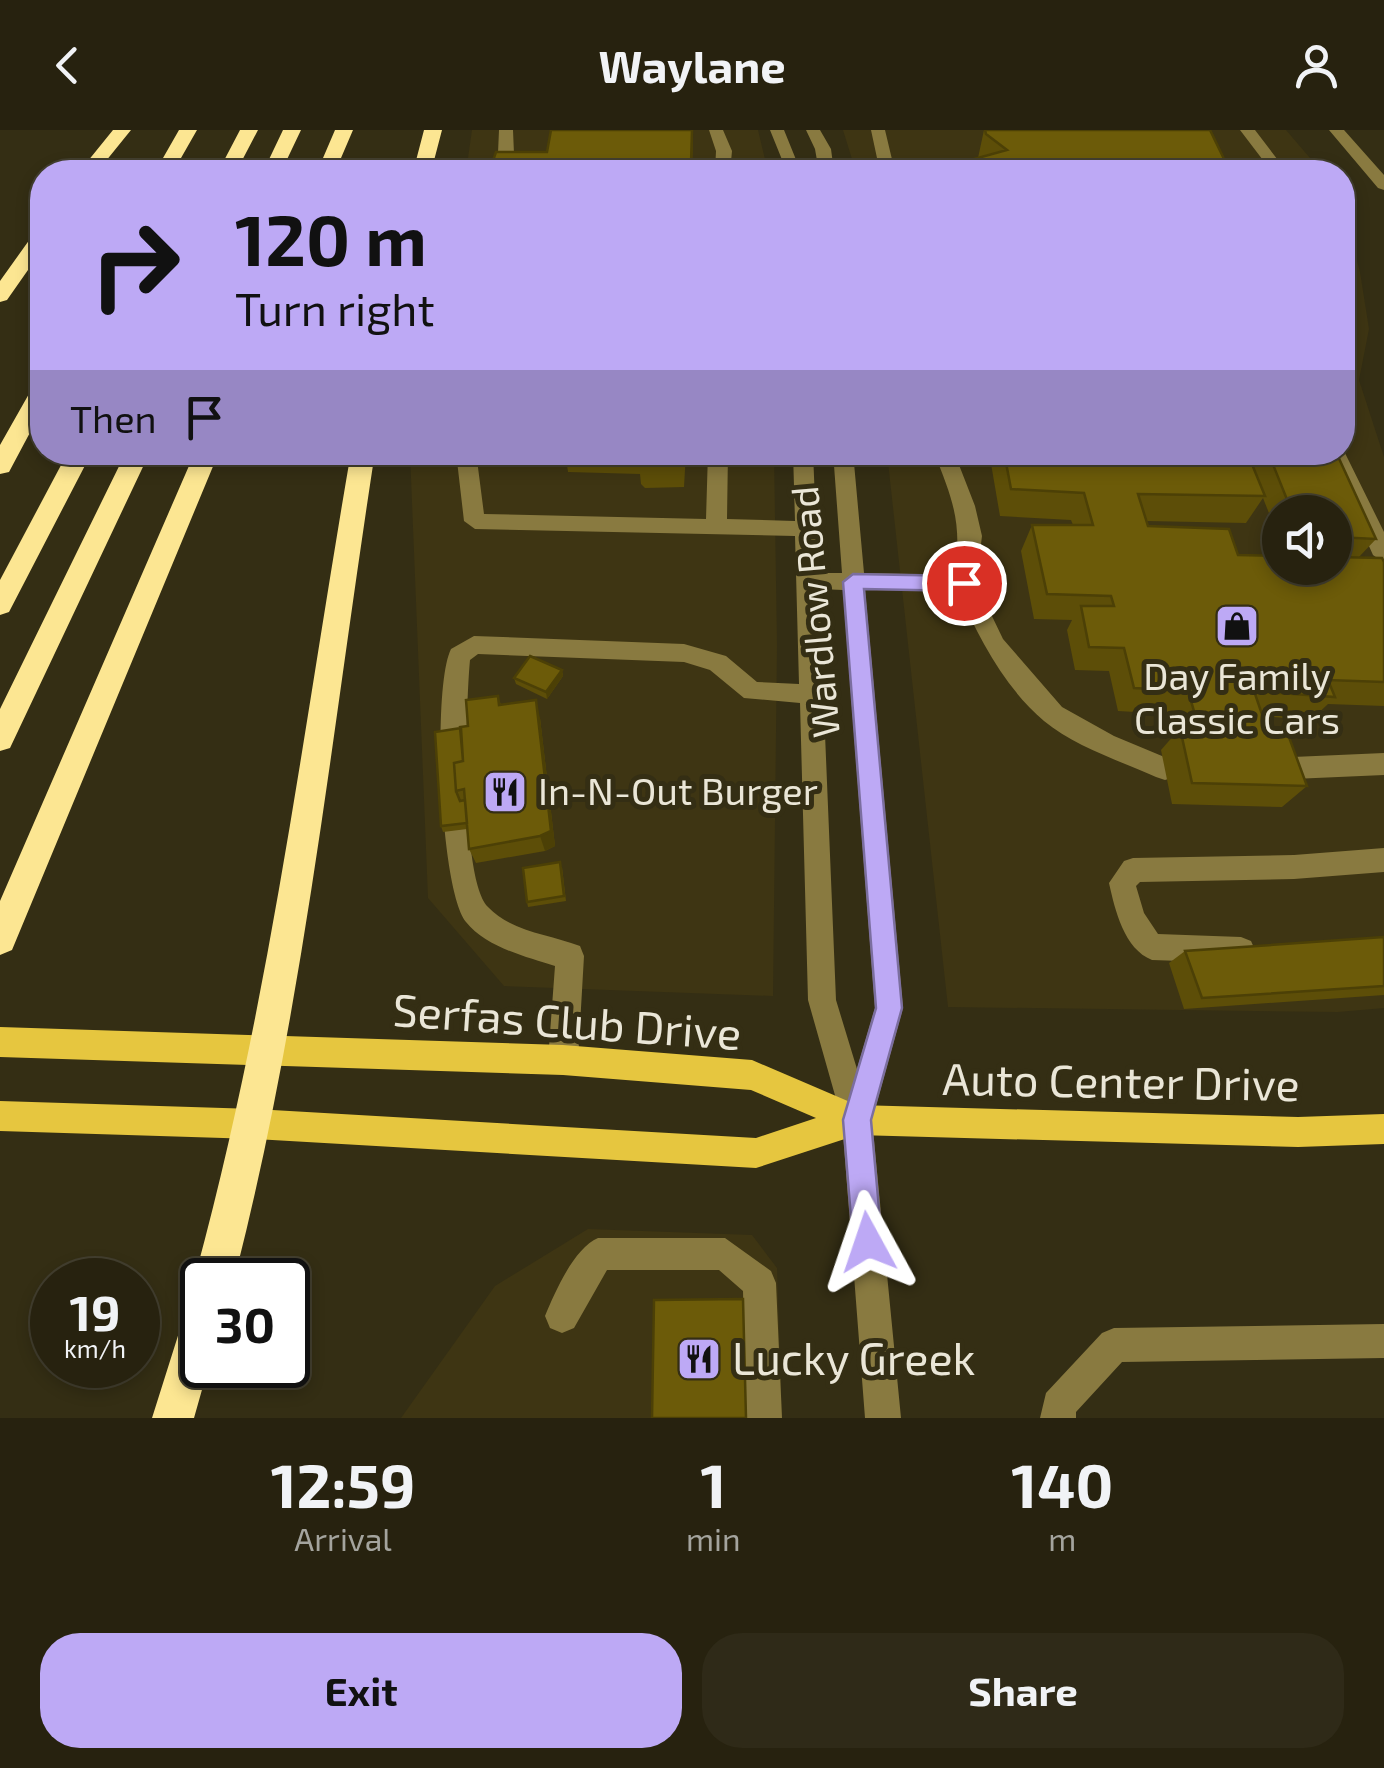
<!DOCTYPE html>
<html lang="en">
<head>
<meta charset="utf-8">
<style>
	body { margin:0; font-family:"Exo 2",sans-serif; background:#2f2a18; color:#f1f3f6; height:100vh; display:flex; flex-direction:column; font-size:38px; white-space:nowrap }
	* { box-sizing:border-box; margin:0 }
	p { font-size:32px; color:#a4a49e }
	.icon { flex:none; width:55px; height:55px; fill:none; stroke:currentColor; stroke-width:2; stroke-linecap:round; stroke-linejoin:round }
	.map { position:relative; height:1288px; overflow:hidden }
	.panel { display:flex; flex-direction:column; background:#27220f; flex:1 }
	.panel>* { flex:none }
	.top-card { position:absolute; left:30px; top:30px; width:1325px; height:305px; border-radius:40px; box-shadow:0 5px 15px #0003,0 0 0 2px #433f2f; background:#bda9f5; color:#111; overflow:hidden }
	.buttons { position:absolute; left:1262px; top:365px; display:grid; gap:20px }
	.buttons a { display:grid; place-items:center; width:90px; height:90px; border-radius:50%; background:#27220f; box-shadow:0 5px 15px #0003,0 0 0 2px #433f2f; font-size:50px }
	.speed { position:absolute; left:30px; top:1128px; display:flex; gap:20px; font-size:50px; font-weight:700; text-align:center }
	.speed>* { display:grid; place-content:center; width:130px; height:130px; border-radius:50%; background:#27220f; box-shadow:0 5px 15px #0003,0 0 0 2px #433f2f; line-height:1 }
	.speed small { font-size:25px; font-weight:400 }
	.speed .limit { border:5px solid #111; border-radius:15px; background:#fff; color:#111 }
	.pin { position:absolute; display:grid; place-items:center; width:85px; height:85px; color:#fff; margin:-42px; border:5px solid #fff; border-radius:50%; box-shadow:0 2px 10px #0007 }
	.me { position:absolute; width:110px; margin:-55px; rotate:355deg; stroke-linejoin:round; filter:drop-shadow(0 0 8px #0008) }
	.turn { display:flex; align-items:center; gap:35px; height:210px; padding:0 40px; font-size:45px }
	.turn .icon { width:130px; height:130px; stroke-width:2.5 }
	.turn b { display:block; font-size:70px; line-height:85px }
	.then { display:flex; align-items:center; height:95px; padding:0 40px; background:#0003; gap:20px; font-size:38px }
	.eta { display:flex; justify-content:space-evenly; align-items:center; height:170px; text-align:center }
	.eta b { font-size:60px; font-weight:700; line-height:70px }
	.primary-button { display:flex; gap:20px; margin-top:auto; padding:20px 40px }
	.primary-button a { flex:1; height:115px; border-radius:40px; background:#bda9f5; color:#111; font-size:40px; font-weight:700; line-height:115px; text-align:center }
	.primary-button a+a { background:#2f2a18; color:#f1f3f6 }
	header { display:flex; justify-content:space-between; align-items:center; height:130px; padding:0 40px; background:#27220f; font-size:45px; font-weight:700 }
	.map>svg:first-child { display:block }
</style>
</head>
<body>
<header><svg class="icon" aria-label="back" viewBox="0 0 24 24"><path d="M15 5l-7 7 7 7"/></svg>Waylane<svg class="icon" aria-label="person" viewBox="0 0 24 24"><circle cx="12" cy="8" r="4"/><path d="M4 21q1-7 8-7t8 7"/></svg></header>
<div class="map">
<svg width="1384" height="1288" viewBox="0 0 1384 1288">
	<rect width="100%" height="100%" fill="#342e14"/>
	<!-- built -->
	<path fill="#3e3513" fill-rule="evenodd" d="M472,0H758L768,42H466Z
		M843,0H1286L1322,42H856Z
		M1343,77L1360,142L1369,199L1359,250L1384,327V878L1338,882L948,877L887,323L1342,322ZM1280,382H1335V438H1280Z
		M410,323H774L777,515L773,866L504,856L428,768Z
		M588,1099L752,1105L777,1138L782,1288H401L495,1156Z"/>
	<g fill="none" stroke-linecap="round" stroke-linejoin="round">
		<!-- minor -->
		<path fill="#897a40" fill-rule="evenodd" d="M499,0H513L514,24L498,42H483L498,23Z
			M709,0H723L732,21L730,42H715L716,21Z
			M770,0H784L801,42H787Z
			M806,0H820L831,19L834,42H819L815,19Z
			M871,0H885L895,42H880Z
			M1240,0H1255L1287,42H1272Z
			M1329,0H1344L1384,45V60L1378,58Z
			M1342,317L1384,402V433L1373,425L1327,322H1342Z
			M456,322H476L484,384L706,389L708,322H728L727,389L795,391L793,322H813L818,443H842L833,322H853L864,443L955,445C962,391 953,371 934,322H954L975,376L982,406L976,453L1003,509L1062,577L1114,606L1174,631L1177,639L1174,647L1165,650L1156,647C1120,631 1074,616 1044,591C1004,557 979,508 958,461L865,460L903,878L872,990L901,1288H865L842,990L808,870L800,573L744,568L710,540L684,532L478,524L470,530C466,573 460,748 488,777C512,802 549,804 580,816L584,826L578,930L573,940L563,945L553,940L548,930L555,836C526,827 486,817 466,792C440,759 432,557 451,519L474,506L684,514L726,526L757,552L799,554L795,406L475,399L464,391ZM819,459L843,460L875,878L857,939L836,870Z
			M1384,623V645L1270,650L1261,647L1258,639L1261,631L1270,628Z
			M1384,718V742L1294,749L1140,752L1136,756L1144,783L1158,804L1241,807L1251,811L1255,820L1251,829L1241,833L1152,830C1124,819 1115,780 1109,753L1124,731L1133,728L1294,725Z
			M598,1108H725L771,1141L776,1153L782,1288H746L743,1161L719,1140H607L574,1198L562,1203L550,1198L545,1186C555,1162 574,1118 598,1108Z
			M1384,1194V1228L1122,1232L1076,1282V1288H1040L1046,1263L1102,1203L1114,1198Z"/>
		<!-- major -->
		<path fill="#e6c63f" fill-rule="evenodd" d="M0,897L563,915L752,930L857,975L1298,987L1384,984V1014L1298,1017L857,1005L756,1038L255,1009L0,1001V971L255,979L756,1008L816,988L751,960L563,945L0,927Z"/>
		<!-- highway -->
		<path fill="#fce692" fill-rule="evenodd" d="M113,0H131L97,42H79Z
			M179,0H197L173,42H155Z
			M240,0H258L236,42H218Z
			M283,0H301L281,42H263Z
			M335,0H353L335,42H317Z
			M424,0H442L431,42H413Z
			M42,100V120L7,170L0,172V151L35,102Z
			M42,253V280L9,342L0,344V315L34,255Z
			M68,322H92L9,482L0,485V450Z
			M126,322H150L10,618L0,621V579Z
			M195,322H219L12,820L0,825V771Z
			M351,322H375C332,600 304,878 234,1150H202V1165L194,1150C269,878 303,600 351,322Z
			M202,1168V1235H209L194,1288H152L188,1174Z"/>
	</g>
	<!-- wall -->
	<path fill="#5d4e08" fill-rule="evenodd" d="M693,0L692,42H489L547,22Z
		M984,0H1210L1225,31L1219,42H971L974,29L978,28Z
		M559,322H686L684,357L645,358L641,354L640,344L568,342L567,335L561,333Z
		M989,322H1336L1376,409L1359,427L1384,432V576L1328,574L1311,590L1262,586L1267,599L1307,656L1282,677L1172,674L1161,620L1175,604L1170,584L1118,581L1109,541L1075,540L1067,500L1072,490L1034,489L1021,421L1032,395H1073L1071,390L1000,386ZM1263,368L1280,411V382H1335V438L1238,425L1148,396L1147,391L1246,393Z
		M562,540L563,546L547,569L516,554L514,548Z
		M498,566L501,575L540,588L555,716L545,721L476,733L469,719L467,699L443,702L441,696L468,596Z
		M562,737L566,771L528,777L527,772Z
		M1384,807V865L1184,879L1169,833L1185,821Z"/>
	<!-- shaded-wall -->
	<path fill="#4c4006" d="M562,540L563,546L547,569L546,562Z
		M536,570L540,588L555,716L545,721L540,706Z"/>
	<!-- building -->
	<path fill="#6c5b09" stroke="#4c4006" stroke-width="2.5" d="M551,0H692L691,34L616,33V42H489L496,22H547Z
		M985,0H1210L1225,31H1198L1204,42H992L974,29L1007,20L986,4Z
		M640,322H684V330L643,332L639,328Z
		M1004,322H1247L1265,366L1138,364L1148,396L1229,399L1238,425L1280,426V438H1335V427L1382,428L1384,432V552L1328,550L1335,567L1254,561L1267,599H1286L1307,656L1192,653L1180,598H1199L1188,561L1134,558L1124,518L1089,517L1081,476H1114L1111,466L1047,464L1032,395H1093L1084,363L1011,359Z
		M1268,322H1336L1376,409L1335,407V382H1292Z
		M530,526L562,540L546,562L514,548Z
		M498,566L499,575L536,570L551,701L540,706L469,719L464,659L456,661L454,633L463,631L460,597L468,596L466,570Z
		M461,598L463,631L454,633L456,661L460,671L465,670L467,693L441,696L435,602Z
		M560,732L564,766L527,772L523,738Z
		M1384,807V856L1202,868L1185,821Z
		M743,1169L746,1288H652L654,1170Z"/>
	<!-- route -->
	<path fill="#bda9f5" stroke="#7b6e9f" stroke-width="2.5" d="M853,444L964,446L975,453L964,461L864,459L902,878L871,990L882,1112L878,1123L868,1127L857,1123L853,1112L843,990L876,878L843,452Z"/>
	<!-- icons -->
	<defs>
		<symbol id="shop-square" viewBox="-11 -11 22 22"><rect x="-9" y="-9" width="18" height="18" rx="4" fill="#bda9f5" stroke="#342e14"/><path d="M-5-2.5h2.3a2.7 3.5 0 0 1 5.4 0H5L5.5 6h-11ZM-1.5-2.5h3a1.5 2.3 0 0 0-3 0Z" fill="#111"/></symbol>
		<symbol id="restaurant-square" viewBox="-11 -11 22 22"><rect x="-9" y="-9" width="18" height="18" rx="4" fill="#bda9f5" stroke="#342e14"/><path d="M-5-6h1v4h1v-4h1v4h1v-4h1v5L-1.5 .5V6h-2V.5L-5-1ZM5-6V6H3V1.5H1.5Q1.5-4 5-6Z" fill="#111"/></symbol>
	</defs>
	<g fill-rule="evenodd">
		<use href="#shop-square" x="1212" y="471" width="50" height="50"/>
		<use href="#restaurant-square" x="480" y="637" width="50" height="50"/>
		<use href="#restaurant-square" x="674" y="1204" width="50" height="50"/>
	</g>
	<g text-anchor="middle" stroke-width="10" stroke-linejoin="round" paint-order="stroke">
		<!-- street labels -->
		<g font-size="38" fill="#eae6d7" stroke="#342e14">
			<text transform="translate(816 482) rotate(-95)" y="13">Wardlow Road</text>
		</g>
		<!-- poi labels -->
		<g font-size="38" fill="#eae6d7" stroke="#342e14">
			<text x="1237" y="560">Day Family<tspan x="1237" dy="44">Classic Cars</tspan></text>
			<text x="538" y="675" text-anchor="start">In-N-Out Burger</text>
		</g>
		<!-- near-street labels -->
		<g font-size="45" fill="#eae6d7" stroke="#342e14">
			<text transform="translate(567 892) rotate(4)" y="16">Serfas Club Drive</text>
			<text transform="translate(1121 952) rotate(1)" y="16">Auto Center Drive</text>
		</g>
		<!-- near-poi labels -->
		<g font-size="45" fill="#eae6d7" stroke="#342e14" text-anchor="start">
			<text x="732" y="1245">Lucky Greek</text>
		</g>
	</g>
</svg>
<div class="buttons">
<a><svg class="icon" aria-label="sound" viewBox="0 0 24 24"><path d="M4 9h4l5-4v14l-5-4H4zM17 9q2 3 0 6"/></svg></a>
</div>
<div class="speed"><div>19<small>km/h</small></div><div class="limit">30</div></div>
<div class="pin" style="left:964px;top:453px;background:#d93025"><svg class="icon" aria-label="arrive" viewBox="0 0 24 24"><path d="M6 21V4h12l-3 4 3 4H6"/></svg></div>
<svg class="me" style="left:868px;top:1112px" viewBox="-20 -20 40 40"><path d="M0-17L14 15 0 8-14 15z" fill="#bda9f5" stroke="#fff" stroke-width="4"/></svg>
<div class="top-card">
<div class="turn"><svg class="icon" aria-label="right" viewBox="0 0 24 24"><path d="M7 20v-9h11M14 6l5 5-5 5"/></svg><div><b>120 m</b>Turn right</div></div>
<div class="then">Then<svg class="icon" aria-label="arrive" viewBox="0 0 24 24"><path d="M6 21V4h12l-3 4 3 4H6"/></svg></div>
</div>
</div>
<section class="panel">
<div class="eta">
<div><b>12:59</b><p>Arrival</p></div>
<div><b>1</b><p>min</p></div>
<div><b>140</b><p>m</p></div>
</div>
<div class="primary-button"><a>Exit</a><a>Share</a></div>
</section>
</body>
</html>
